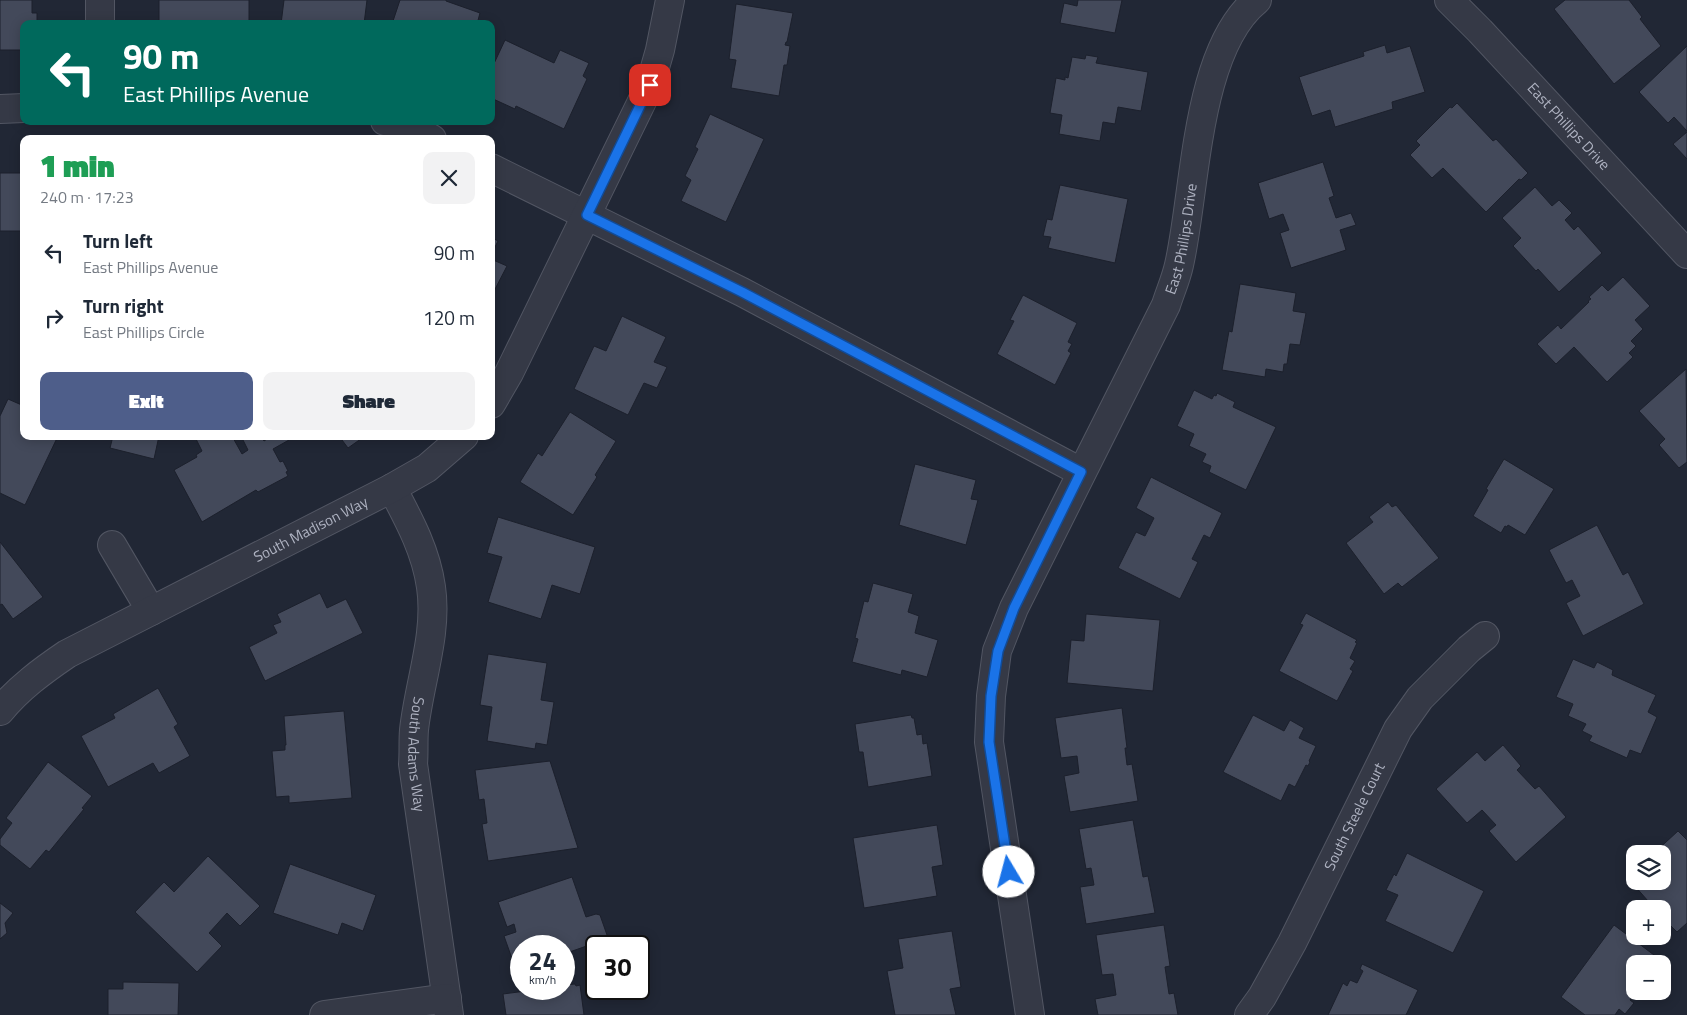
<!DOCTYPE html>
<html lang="en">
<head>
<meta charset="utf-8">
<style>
	body { margin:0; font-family:"Titillium Web",sans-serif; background:#f2f2f3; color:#1f2937; height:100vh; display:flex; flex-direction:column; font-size:19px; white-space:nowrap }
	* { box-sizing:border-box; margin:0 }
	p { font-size:16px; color:#747a83 }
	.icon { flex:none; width:28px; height:28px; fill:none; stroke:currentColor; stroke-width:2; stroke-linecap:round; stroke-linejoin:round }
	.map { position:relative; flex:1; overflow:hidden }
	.sheet { position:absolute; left:20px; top:135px; width:475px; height:305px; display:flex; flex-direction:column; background:#fff; border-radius:10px; box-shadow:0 2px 12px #0003 }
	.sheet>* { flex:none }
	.hud { position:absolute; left:20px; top:20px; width:475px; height:105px; border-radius:10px; box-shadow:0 2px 12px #0003; background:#00695c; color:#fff; overflow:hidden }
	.controls { position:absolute; left:1626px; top:845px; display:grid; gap:10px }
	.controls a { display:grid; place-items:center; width:45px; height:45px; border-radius:10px; background:#fff; box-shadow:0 2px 12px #0003; font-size:25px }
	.speed { position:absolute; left:510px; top:935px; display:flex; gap:10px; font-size:25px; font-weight:700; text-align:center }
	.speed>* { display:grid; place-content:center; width:65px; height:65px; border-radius:50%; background:#fff; box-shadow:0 2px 12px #0003; line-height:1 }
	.speed small { font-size:12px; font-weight:400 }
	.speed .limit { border:2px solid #111; border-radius:8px; background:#fff; color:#111 }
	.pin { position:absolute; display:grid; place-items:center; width:42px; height:42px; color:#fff; margin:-21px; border-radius:10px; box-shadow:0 2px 8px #0006 }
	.me { position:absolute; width:55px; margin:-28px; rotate:352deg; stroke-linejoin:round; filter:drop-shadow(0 0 4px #0008) }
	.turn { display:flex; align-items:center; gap:18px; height:105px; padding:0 20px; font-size:22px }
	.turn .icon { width:65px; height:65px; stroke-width:2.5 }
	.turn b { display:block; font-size:35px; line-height:42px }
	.round { display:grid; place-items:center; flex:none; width:52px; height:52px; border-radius:10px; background:#f2f2f3 }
	.head { display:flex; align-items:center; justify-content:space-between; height:85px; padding:0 20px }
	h1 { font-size:30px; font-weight:800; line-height:38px; color:#1e9e55 }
	.button { display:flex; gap:10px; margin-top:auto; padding:10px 20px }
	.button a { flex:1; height:58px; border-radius:10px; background:#4e5e8a; color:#fff; font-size:20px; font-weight:800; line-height:58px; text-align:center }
	.button a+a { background:#f2f2f3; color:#1f2937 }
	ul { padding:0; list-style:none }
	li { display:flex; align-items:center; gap:15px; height:65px; padding:0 20px }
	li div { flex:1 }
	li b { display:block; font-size:19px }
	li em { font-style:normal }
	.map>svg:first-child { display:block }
</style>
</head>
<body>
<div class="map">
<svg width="1687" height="1015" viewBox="0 0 1687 1015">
	<rect width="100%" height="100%" fill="#212735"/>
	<!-- building -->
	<path fill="#43495a" stroke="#1c202c" d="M0,0H32V13H37V24H24V50H0Z
		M159,0H249V24H159Z
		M284,0H367L364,24H281Z
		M400,0H446V1L480,13L477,24H392Z
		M1078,0H1122L1115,33L1060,23L1064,3L1077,6Z
		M1565,0H1629L1642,17L1640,19L1661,46L1614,84L1554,9Z
		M736,4L793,13L787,42H786L785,45L790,46L787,65H784L779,96L731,88L736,60L729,59Z
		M505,40L554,63L560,50L589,63L583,76L587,79L564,129L516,106L515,109L491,98V70Z
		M1385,45L1387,53L1410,46L1425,92L1392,102L1393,109L1335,127L1330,110L1312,116L1299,77L1364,56L1363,52Z
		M1687,46V131L1674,117L1668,123L1639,92Z
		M1086,55L1098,57L1096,63L1148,72L1141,111L1118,107L1115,124L1103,122L1100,141L1059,134L1062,115L1050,113L1056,78L1065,80V77L1068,78L1072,57L1085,59Z
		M1457,103L1493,141L1496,139L1528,173L1521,180L1519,179L1486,212L1443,168L1432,178L1410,155L1420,145L1416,141L1450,107L1452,108Z
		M710,114L764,139L726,222L681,201L691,180L685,176L698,149L695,147Z
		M1687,132V159L1673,144Z
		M1323,162L1334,196L1329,198L1336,218L1351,213L1356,225L1340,230L1346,250L1291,268L1280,233L1289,230L1283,214L1269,219L1258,183Z
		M0,173H24V231H0Z
		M1060,185L1128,199L1115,263L1048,248L1051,237L1043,236L1047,219L1052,220Z
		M1535,187L1552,206L1559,200L1572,213L1565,220L1574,230L1578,226L1602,253L1559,292L1538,269L1536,271L1513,246L1521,238L1502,218Z
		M491,237L498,241L491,255Z
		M491,259L507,266L491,297Z
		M1623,277L1650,306L1635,320L1643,329L1631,341L1636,346L1629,353L1633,357L1607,382L1574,347L1556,364L1537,344L1558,325L1561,329L1589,302L1588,301L1591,299L1589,297L1602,285L1608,291Z
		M1240,284L1296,293L1293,311L1306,313L1300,345L1290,344L1287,364H1284L1283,372L1266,369L1265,377L1222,370L1229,331L1232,332Z
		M1023,295L1077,323L1068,342L1072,344L1068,351L1071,353L1055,385L997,354L1014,321L1010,320Z
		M622,316L666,337L654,362L667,367L657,388L644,383L628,415L574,389L594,346L606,351Z
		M1686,369L1687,462L1679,468L1659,445L1665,439L1639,411Z
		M1194,390L1212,399L1214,395L1216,396L1217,393L1235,402L1233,407L1276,427L1246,490L1209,472L1211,466L1202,462L1206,454L1189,446L1194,434L1177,426Z
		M8,399L24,406V436H58L25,505L0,493V416Z
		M570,412L616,441L595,475L597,477L573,515L520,482L538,453L542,456Z
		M113,436H159L154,459L110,448Z
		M201,436H223L224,438L232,436L242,454L248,450L241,436H261L264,441L267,439L265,436H287L289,440L273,449L280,462L283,461L288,471L286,472L288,476L258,492L256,490L202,522L174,470L197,457L196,455L202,451L196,439Z
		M339,436H365L348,448Z
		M1504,459L1554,489L1525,535L1508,525L1507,527L1505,526L1501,533L1473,516L1488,490L1486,489Z
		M915,464L976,480L971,499L978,500L966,545L899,525Z
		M1151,477L1222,513L1210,538L1204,535L1192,559L1198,562L1180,599L1118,568L1136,532L1145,536L1154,518L1136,508Z
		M1388,502L1392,507L1396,505L1439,558L1402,587L1398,583L1384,594L1346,543L1373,522L1369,517Z
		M498,517L595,547L580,594L552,585L541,619L488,602L502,557L487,553Z
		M1597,525L1623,575L1628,572L1644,604L1583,636L1566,603L1580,596L1572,580L1566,583L1549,550Z
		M0,542L43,597L13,619L2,604L0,605Z
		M873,583L913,594L908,612L919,616L915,633L938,640L927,677L902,670L901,675L852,662L858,639L855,638L864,601L868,602Z
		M320,593L327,608L346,599L363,633L265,681L249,647L277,633L273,625L281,622L277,614Z
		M1306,613L1357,640L1355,642L1357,643L1350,658L1355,661L1350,669L1353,671L1337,701L1279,671L1303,625L1300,624Z
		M1086,614L1160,620L1153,691L1067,683L1071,640L1084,641Z
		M488,654L547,663L541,700L554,702L547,745L536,743L535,749L487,741L492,707L480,705Z
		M1573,659L1594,668L1597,662L1613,670L1612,675L1656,695L1648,712L1657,717L1641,754L1630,750L1627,758L1589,741L1592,736L1582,731L1586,724L1568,716L1573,704L1556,697Z
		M158,688L178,724L174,727L190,756L159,773L153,763L108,787L81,736L115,718L113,714Z
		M1122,708L1127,748H1125L1127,765L1132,764L1138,801L1070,812L1064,776L1079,773L1077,756L1061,758L1055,718Z
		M344,711L352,798L289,803V796L276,797L272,751L285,750V745H286L284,716Z
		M911,715L912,718H914L917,735L922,734L923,744L927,743L932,776L868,787L863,752H859L855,724Z
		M1253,715L1284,731L1290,720L1304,728L1299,738L1316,746L1309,761L1310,762L1308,766L1306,765L1295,787L1289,784L1281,801L1223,772Z
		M1503,745L1521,766L1517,770L1535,789L1539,786L1566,817L1516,862L1489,831L1496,825L1482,810L1467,823L1436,789L1477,752L1485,761Z
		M550,761L578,848L488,861L482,824L487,823L484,799L479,800L475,770Z
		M48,762L92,796L82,808L84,809L49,852L46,850L30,869L0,845V839L12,823L6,818Z
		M1133,820L1143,877L1148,876L1155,913L1086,924L1080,887L1094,885L1091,868L1086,869L1079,829Z
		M937,825L943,865L932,867L937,896L864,908L853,838Z
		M1678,831L1687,840V923L1677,932L1662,917V909H1655L1627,877L1635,870V881H1662V854H1653Z
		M1407,853L1484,891L1453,953L1385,921L1398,895L1386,890L1394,874L1396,876Z
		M208,856L260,906L240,926L227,913L209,933L222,946L197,972L135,912L164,882L174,892Z
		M290,864L376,895L363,931L342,923L338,935L273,913Z
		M572,877L586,917L596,914L600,915L607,935L605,938L595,942V943L564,954V946H521V968L516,970L504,936L516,932L514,924L507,927L498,902Z
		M0,903L13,913L5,923L7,933L0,939Z
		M1164,925L1170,966L1165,967L1169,994L1174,993L1178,1015H1098L1095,999L1116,995L1113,974L1102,975L1096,935Z
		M1614,925L1658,958L1653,964H1635L1636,991L1630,1000L1634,1003L1625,1014L1619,1009L1615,1015H1585L1561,997Z
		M952,931L961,987L950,989L956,1015H895L887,971L903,968L898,939Z
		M1362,964L1418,990L1406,1015H1328L1343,983L1347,986L1350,980L1357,983L1363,971L1360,969Z
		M123,982L179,983L178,1015H108V989H123Z
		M575,984L576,986L580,985L584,1015H506L503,994L541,989H564V985Z"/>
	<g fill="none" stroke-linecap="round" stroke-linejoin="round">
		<defs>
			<g id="minor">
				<path d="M100,0V24"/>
				<path id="s1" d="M1449,0L1480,31L1687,254"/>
				<path d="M0,109L24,108"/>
				<path d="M385,121L420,132L432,139"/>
				<path d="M491,168L742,292L1081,472"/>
				<path d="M491,404L509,373L650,85L660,50L670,0"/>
				<path id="s2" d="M392,488C409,520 426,551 431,587C438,634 419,683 414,730C413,741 414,753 413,764L449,1015"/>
				<path d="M112,545L151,611"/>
				<path id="s3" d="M0,711C19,688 42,671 67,654L392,488L427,468L464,436"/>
				<path d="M324,1015L447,998"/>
				<path id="s4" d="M1030,1015L989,742L991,696L997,651L1014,608L1166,305C1170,292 1176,279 1179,265C1196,191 1195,50 1257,0"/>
				<path id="s5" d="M1249,1015L1262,997L1292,943L1398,729L1420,698L1469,649L1485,636"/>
			</g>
		</defs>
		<!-- minor casing -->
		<use href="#minor" stroke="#525663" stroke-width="30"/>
		<!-- minor -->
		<use href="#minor" stroke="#353946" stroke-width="28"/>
	</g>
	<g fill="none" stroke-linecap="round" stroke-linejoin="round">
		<defs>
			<path id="route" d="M650,85L587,215L742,292L1081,472L1014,608L998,651L991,696L989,742L1009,872"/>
		</defs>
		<!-- route casing -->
		<use href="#route" stroke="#114b97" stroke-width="12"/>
		<!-- route -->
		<use href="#route" stroke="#1a73e8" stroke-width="9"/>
	</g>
	<g text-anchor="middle" stroke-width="4" stroke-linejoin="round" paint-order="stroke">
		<!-- street labels -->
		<g font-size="15" fill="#afb3c2" stroke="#1a1e2a">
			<text dy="5" stroke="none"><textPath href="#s1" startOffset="174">East Phillips Drive</textPath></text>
			<text dy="5" stroke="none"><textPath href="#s4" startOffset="821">East Phillips Drive</textPath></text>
			<text dy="5" stroke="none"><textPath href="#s3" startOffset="362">South Madison Way</textPath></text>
			<text dy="5" stroke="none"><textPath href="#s2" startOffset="276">South Adams Way</textPath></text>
			<text dy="5" stroke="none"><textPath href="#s5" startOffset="225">South Steele Court</textPath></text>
		</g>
	</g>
</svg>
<div class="controls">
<a><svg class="icon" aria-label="layers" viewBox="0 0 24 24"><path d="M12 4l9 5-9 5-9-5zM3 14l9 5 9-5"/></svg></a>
<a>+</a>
<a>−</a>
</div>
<div class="speed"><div>24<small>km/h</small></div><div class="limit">30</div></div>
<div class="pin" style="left:650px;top:85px;background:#d93025"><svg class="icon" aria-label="arrive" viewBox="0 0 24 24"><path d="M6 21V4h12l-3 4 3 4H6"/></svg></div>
<svg class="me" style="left:1009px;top:872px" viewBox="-20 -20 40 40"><circle r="19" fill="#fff"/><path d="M0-13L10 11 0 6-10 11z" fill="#1a73e8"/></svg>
<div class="hud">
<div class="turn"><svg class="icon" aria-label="left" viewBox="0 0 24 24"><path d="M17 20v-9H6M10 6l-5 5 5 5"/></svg><div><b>90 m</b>East Phillips Avenue</div></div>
</div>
<section class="sheet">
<div class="head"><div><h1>1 min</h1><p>240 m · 17:23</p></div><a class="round"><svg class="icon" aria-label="close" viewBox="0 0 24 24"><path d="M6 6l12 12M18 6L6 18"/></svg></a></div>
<ul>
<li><svg class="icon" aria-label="left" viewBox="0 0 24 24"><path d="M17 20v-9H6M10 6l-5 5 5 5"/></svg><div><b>Turn left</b><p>East Phillips Avenue</p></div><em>90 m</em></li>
<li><svg class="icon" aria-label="right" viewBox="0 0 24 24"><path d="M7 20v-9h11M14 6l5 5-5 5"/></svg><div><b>Turn right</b><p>East Phillips Circle</p></div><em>120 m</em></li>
</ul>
<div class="button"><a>Exit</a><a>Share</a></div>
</section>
</div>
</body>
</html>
